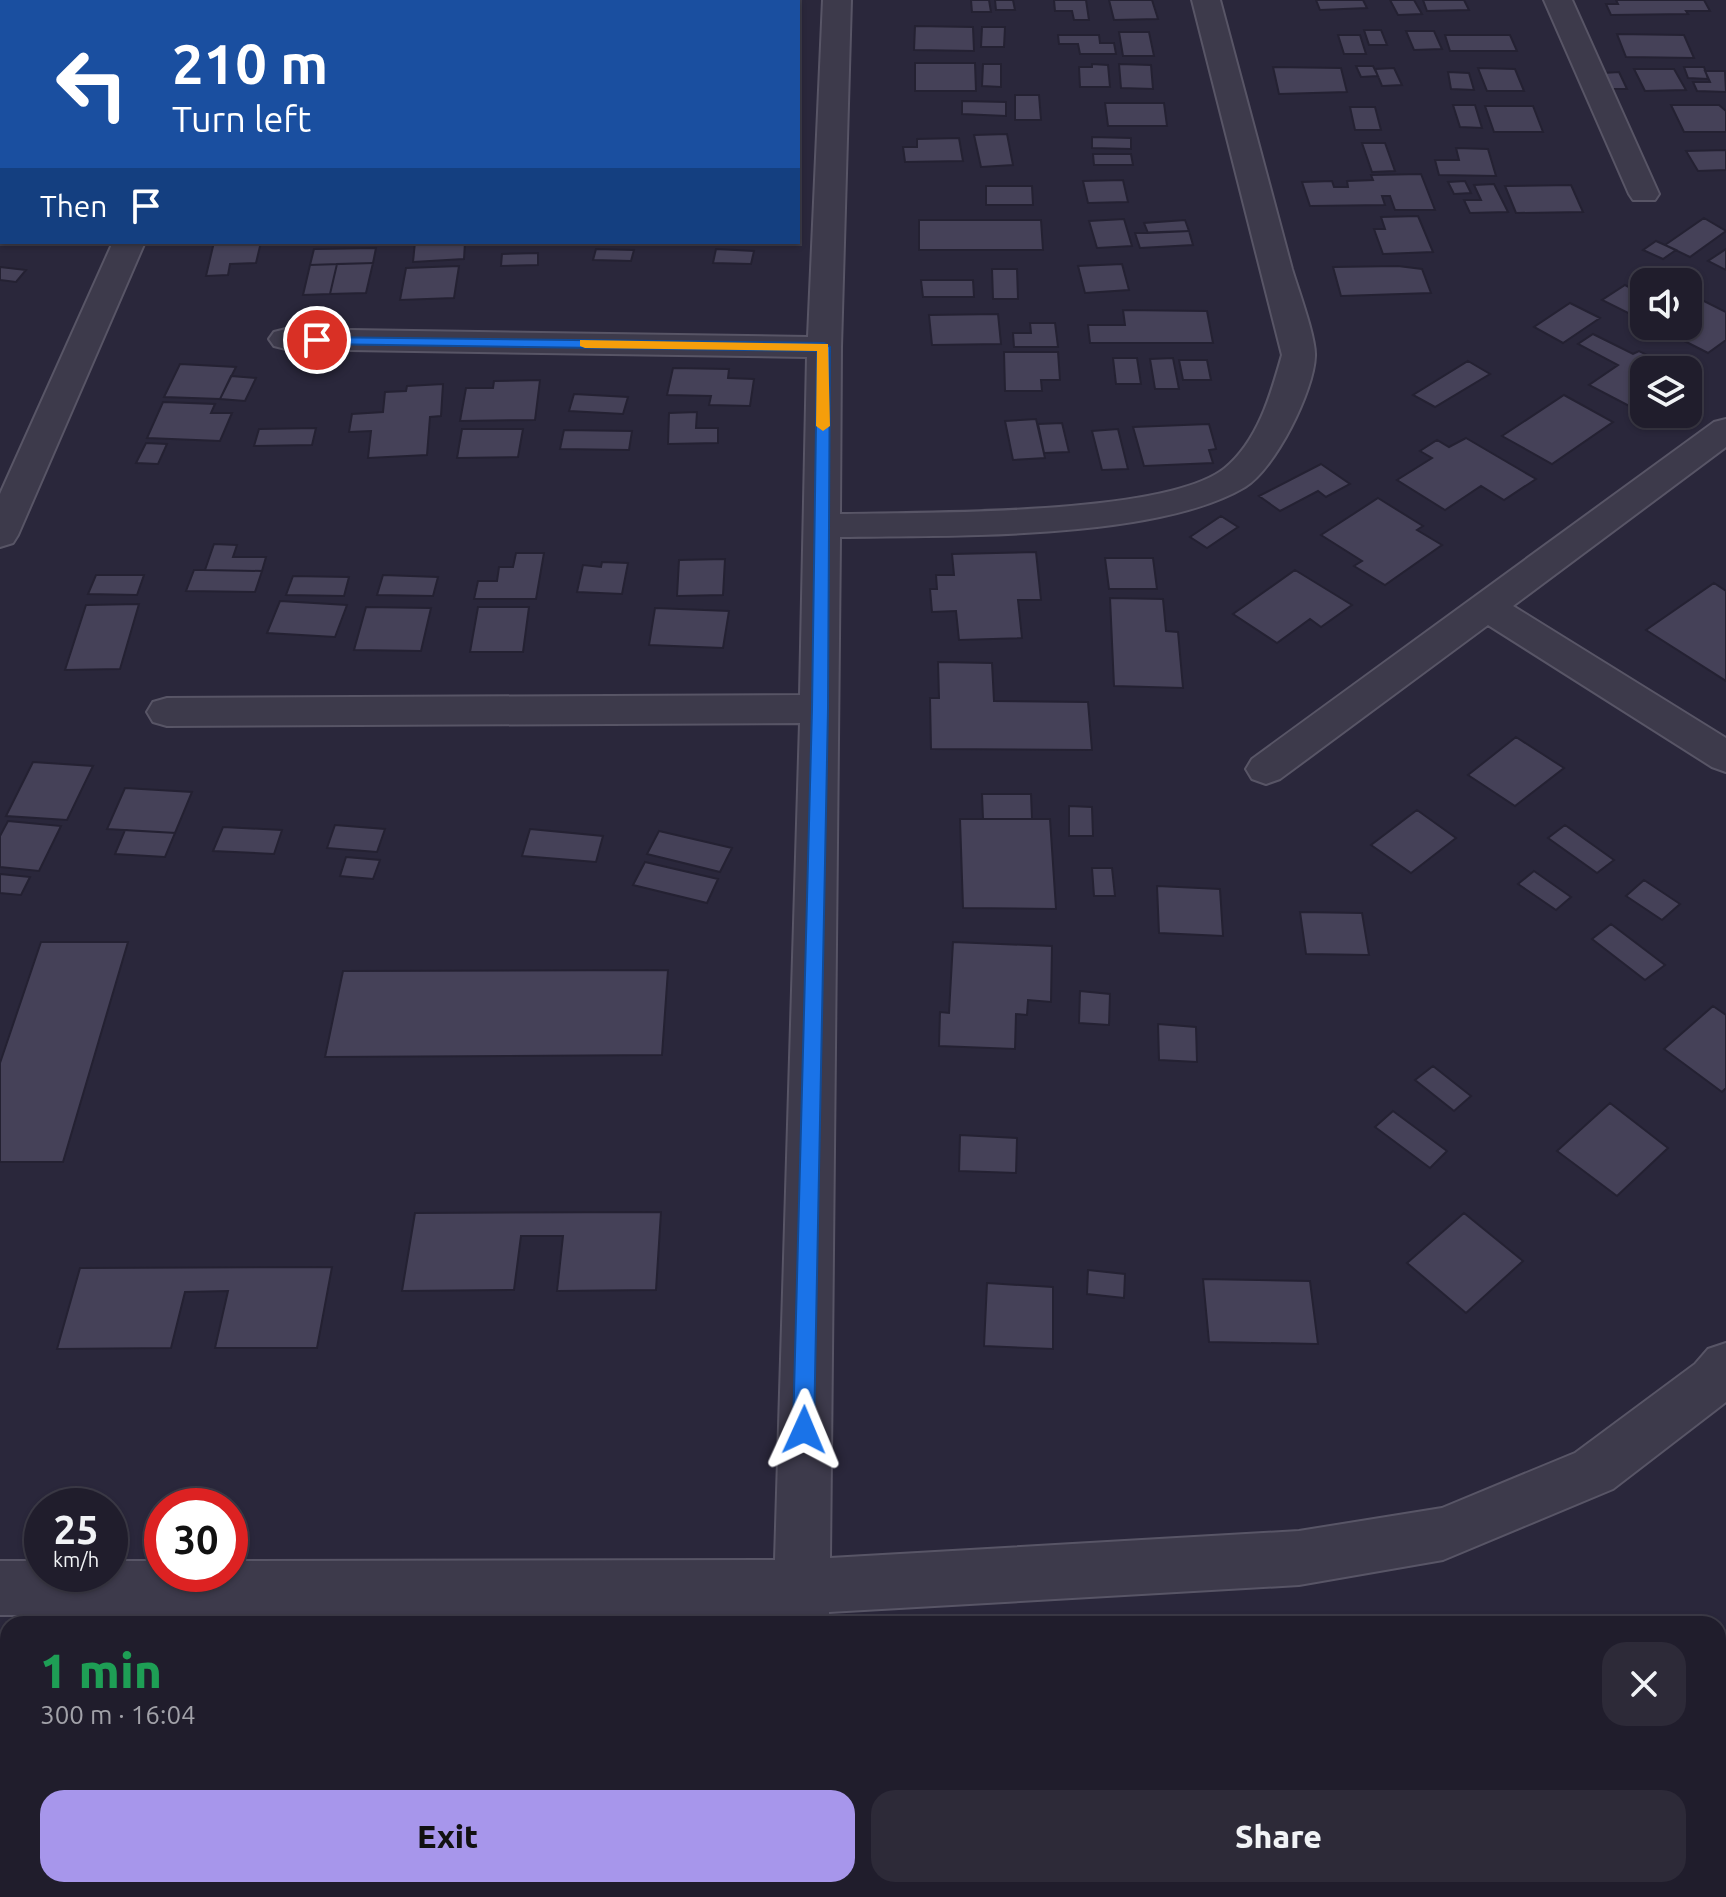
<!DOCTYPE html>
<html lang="en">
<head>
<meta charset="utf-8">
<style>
	body { margin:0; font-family:Ubuntu,sans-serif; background:#2d2a38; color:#f1f3f6; height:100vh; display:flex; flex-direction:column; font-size:30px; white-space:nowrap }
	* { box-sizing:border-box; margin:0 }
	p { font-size:26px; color:#a2a2a9 }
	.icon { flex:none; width:44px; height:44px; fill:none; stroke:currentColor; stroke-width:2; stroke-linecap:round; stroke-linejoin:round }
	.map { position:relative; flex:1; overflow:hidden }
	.drawer { position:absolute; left:0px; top:1616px; width:1726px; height:282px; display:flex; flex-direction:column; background:#201d2c; border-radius:24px 24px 0 0; box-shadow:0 2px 6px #0004,0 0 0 2px #3d3b48 }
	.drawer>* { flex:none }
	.banner { position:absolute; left:0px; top:0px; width:800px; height:244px; box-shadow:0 2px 6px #0004,0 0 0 2px #3d3b48; background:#1a4fa0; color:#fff; overflow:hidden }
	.fabs { position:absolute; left:1630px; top:268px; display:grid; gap:16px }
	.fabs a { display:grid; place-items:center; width:72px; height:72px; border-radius:16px; background:#201d2c; box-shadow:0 2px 6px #0004,0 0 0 2px #3d3b48; font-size:40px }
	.speed { position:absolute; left:24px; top:1488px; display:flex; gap:16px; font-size:40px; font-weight:700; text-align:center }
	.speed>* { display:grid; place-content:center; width:104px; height:104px; border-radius:50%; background:#201d2c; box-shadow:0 2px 6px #0004,0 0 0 2px #3d3b48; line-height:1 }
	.speed small { font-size:20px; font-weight:400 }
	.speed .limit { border:12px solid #d22; background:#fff; color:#111 }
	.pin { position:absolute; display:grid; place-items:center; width:68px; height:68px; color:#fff; margin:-34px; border:4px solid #fff; border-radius:50%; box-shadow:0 2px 8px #0007 }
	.me { position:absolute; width:88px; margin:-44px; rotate:1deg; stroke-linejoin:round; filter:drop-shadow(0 0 6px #0008) }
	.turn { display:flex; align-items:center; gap:28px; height:168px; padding:0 40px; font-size:36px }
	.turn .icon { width:104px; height:104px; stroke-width:2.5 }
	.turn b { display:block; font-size:56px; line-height:68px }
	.then { display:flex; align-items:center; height:76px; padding:0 40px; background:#0003; gap:16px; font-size:30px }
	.round { display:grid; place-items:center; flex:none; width:84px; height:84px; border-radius:24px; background:#2d2a38 }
	.head { display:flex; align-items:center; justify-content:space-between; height:136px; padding:0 40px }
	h1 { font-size:48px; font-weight:800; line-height:60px; color:#1e9e55 }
	.cta { display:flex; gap:16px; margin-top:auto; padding:16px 40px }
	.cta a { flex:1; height:92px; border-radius:24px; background:#a796eb; color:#111; font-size:32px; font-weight:800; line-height:92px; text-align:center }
	.cta a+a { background:#2d2a38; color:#f1f3f6 }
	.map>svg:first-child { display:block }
</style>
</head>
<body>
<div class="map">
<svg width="1726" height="1897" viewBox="0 0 1726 1897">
	<rect width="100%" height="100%" fill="#2a273b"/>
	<!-- building -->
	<path fill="#454158" stroke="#242132" stroke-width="2" d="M971,0H989L991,12H972Z
		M995,0H1013L1015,10H996Z
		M1054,0H1086L1089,20H1074L1072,11H1055Z
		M1109,0H1152L1158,19L1114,20Z
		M1316,0H1363L1367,8L1320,10Z
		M1390,0H1414L1422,14L1398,15Z
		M1423,0H1464L1469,10L1427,11Z
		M1616,0H1704L1710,11H1686L1688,14L1611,15L1606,4H1618Z
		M915,26L973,27L974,51L914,50Z
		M982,27H1005L1004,47H981Z
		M1364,30H1381L1387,45H1369Z
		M1406,31H1434L1442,49L1414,50Z
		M1119,32H1149L1154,56H1123Z
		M1617,34L1684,35L1694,58L1626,57Z
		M1058,35H1099L1100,43H1114L1116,54H1080L1078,44H1059Z
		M1338,35H1360L1366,54H1344Z
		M1445,35H1510L1517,51H1450Z
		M915,63H975L976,91H915Z
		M983,64H1001V87L982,86Z
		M1092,64L1108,65L1110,87H1080L1079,67H1092Z
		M1119,64L1151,65L1153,89L1121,88Z
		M1356,66H1373L1378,76L1361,77Z
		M1273,67L1341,68L1347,92L1279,94Z
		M1684,67H1704L1708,79L1688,78Z
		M1394,68L1402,85L1382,86L1375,69Z
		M1478,68L1515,69L1524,91H1487Z
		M1634,69H1674L1686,90L1645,91Z
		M1705,71H1725L1726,92L1697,91L1693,82H1710Z
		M1448,72L1469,73L1474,90L1451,89Z
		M1619,72L1627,89H1611L1603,73Z
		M1015,95H1039L1041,120H1015Z
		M962,101L1006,102V116L962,114Z
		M1105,103H1164L1167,126H1108Z
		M1453,105H1475L1482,128L1460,127Z
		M1671,105H1719L1726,111V132H1684Z
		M1485,106H1533L1543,132H1494Z
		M1350,107H1375L1381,130H1355Z
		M1007,134L1013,165L981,167L974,135Z
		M1092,137L1131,138V149L1092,148Z
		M959,138L963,161L905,162L903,147H917V139Z
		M1362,143H1385L1395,171L1372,172Z
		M1456,148L1488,149L1496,176L1439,175L1435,160H1459Z
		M1726,150V170L1698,171L1686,151Z
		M1093,154H1131L1133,165H1094Z
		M1421,174L1435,210H1395L1390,196H1382L1385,205L1310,206L1302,182L1332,181L1334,187H1348L1347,181L1373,180L1371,175Z
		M1123,180L1128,202L1088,203L1083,181Z
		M1465,181L1471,193L1454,194L1448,182Z
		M1494,184L1508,212L1470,213L1464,200H1481L1474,185Z
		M1571,185L1583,212L1516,213L1505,186Z
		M986,186H1032L1033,205H986Z
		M1418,216L1433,252L1383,254L1374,229H1385L1381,217Z
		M1704,218L1726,231L1690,257L1665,245Z
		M1124,219L1132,246L1097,248L1089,221Z
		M919,220H1041L1043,250H919Z
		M1185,220L1189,231L1148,233L1144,223Z
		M1189,231L1193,245L1140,248L1135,233Z
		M1656,241L1665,245L1676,250L1663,259L1643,250Z
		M214,242H261L256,263L230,264L228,275L206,276Z
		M415,242H465L464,259L413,262Z
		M376,248L373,263L310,265L314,249Z
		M596,249L634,250L631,261L593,260Z
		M716,249L754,251L751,264L713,263Z
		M1726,249V270L1708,261Z
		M538,253V265L501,266L502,254Z
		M373,263L366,293L330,294L337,264Z
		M337,264L330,294L303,295L310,265Z
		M1122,264L1129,290L1085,293L1078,266Z
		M459,266L454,298L400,300L406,268Z
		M1398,266L1422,269L1431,293L1341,296L1333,267Z
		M0,267L26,270L16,282L0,280Z
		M992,269H1017L1018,299H993Z
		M921,280H973L974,297H923Z
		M1625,285L1644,295V321L1602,300Z
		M1688,293L1726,312V340L1708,353L1655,326H1688Z
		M1570,303L1600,318L1563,343L1534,327Z
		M1123,310L1207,311L1213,343H1090L1088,325H1125Z
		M998,314L1001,344L932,345L929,315Z
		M1030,323H1055L1058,347H1014L1013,333H1031Z
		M1593,334L1633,354L1639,351L1678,370H1644V400L1633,408L1589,385L1618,365L1578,344Z
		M1004,352H1058L1060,380H1041L1042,391H1005Z
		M1113,358H1137L1141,384H1116Z
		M1173,358L1179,389H1155L1150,359Z
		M1179,360H1207L1211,380H1183Z
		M1468,361L1490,374L1435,407L1413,395Z
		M180,364L236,367L220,399L164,397Z
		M673,368L729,369L728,378L754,379L750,406L709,405L711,396L667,395Z
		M231,376L256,378L245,401L220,399Z
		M540,380L535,420L460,421L466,388H493L494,381Z
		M443,384L441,416L430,417L427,455L368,458L371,431L349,432L352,414L383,412L385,392L406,391L407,386Z
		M574,394L628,397L623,414L569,411Z
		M1564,395L1613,422L1552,464L1502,436Z
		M163,402L215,404L211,413H232L220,441L147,438Z
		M697,412L696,428H718V443L668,444L669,413Z
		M1036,419L1045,458L1013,460L1005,421Z
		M1062,423L1069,452L1044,453L1038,424Z
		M1209,424L1216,449L1209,450L1213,463L1144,466L1133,427Z
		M316,428L312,445L254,446L259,429Z
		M462,429H523L518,457L457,458Z
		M1118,429L1128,469L1102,470L1092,431Z
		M564,430L632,431L629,450L560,449Z
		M1466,438L1536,479L1504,500L1481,486L1445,510L1397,480L1432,458L1420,451L1437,440L1449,447Z
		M146,443L167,444L158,464L136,463Z
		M1321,464L1350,484L1326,497L1318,491L1280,511L1259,496Z
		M1378,498L1423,526L1417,530L1442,545L1385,585L1354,566L1362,561L1321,535Z
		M1221,516L1238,527L1207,548L1190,537Z
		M214,544L237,545L233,557H266L262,571L205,570Z
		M1036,552L1041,600H1018L1022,638L959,640L956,611L932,612L930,589H937L936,575H954L952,554Z
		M516,553H544L536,599H474L478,581H497L499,567H513Z
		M1105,558H1153L1157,589H1109Z
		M725,559L723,595L677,596L679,560Z
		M602,562L628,563L622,594L577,592L583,565L601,567Z
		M194,570H205L262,571L255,592L186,591Z
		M1295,570L1352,605L1321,627L1310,619L1277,643L1233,614Z
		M96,575H144L137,595L88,594Z
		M383,575L438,577L433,596L377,595Z
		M293,576L349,577L344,596L286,595Z
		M1714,583L1726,591V681L1646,630Z
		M1110,598L1163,599L1166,631L1178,632L1183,688L1114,686Z
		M280,601L347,605L335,637L267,633Z
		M139,604L120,669L65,670L86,605Z
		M366,607L431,608L421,651L354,650Z
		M478,607H529L523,652H470Z
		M655,608L729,611L723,648L649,645Z
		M938,662L992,663L994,701L1088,702L1092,750L931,749L930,698H939Z
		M1516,737L1564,768L1515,806L1468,775Z
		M33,762L93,766L67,820L6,816Z
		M125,788L192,792L175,833L107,829Z
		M982,794H1031L1032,819H983Z
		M1069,806L1092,807L1093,836H1069Z
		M1417,810L1456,838L1411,873L1371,845Z
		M960,819H1050L1056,909L963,908Z
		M8,821L61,826L39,871L0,867V836Z
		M335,825L385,829L377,852L327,848Z
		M1565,825L1614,860L1597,873L1548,838Z
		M223,827L282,830L274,854L213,851Z
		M530,829L603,836L596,862L522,856Z
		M125,830L175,833L165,857L115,854Z
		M659,831L732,848L720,872L647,854Z
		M346,857L380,860L373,879L340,876Z
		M645,862L718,879L707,903L633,885Z
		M1092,868H1112L1115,896H1094Z
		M1534,871L1571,897L1556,910L1518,884Z
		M0,874L30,877L21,895L0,893Z
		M1644,880L1680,904L1662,920L1626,896Z
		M1157,886L1220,889L1223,936L1159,933Z
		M1300,912L1362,913L1369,955L1306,954Z
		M1611,924L1665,965L1645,980L1592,939Z
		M41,942H128L63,1162H0V1063Z
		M953,942L1052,946L1051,1002L1028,1000L1027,1015L1016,1014L1015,1049L939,1046L940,1012L949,1013Z
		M668,970L662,1055L325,1057L343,971Z
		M1080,991L1110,994L1109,1025L1079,1023Z
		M1713,1006L1726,1015V1088L1722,1092L1664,1049Z
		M1158,1024L1196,1027L1197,1062L1159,1060Z
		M1433,1066L1471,1096L1454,1111L1415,1080Z
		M1610,1103L1668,1148L1617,1196L1557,1151Z
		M1393,1111L1447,1151L1430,1168L1375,1127Z
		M960,1135L1017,1138L1016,1173L959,1171Z
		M661,1212L656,1290L557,1291L563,1236H521L514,1290L402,1291L415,1213Z
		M1464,1213L1523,1261L1466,1313L1407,1263Z
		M332,1267L317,1348H215L228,1291L185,1292L171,1348L57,1349L80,1268Z
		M1088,1270L1125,1274L1124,1298L1087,1294Z
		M1203,1279L1310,1281L1318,1344L1209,1342Z
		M987,1283L1053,1287V1349L984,1346Z
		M1718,1867L1726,1897H1643L1641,1890H1718Z
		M348,1890H478L418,1897H348Z
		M1090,1890H1232L1233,1897H1091Z
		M1315,1890H1370L1371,1897H1315Z
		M1477,1890H1555L1556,1897H1478Z"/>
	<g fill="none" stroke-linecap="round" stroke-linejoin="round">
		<defs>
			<path id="minor" d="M221,0H249L220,2Z
				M823,0H851L841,347L840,514C923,512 1166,516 1225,468C1258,441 1271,394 1282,355L1192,0H1220C1244,90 1268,179 1292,269C1298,289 1316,338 1315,356C1314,391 1275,469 1245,487C1154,541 948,535 840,537L830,1558L1299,1531L1442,1508L1575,1453L1695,1364L1708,1349L1726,1343V1402L1613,1489L1443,1560L1299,1585L829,1612V1624H773V1614L0,1615V1561H42V1574H110V1561H162V1574H230V1561L775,1560L800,723L167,726L153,722L147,712L153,702L167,698L800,695L807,357L286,349L274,346L269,339L274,332L286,329L808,337Z
				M1544,0H1572L1659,194L1655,200H1633L1629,194Z
				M113,242H145L18,535L13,543L0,547V494Z
				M1726,419V447L1513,606L1726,738V772L1712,767L1488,625L1280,779L1266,784L1252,779L1246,769L1252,759L1714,422Z
				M781,1890H841L842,1897H782Z"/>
		</defs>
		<!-- minor casing -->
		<use href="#minor" stroke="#585566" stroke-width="4"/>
		<!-- minor -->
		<use href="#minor" fill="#3d3a4b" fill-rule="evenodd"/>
	</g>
	<!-- route -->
	<path fill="#1a73e8" stroke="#114b97" stroke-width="2" d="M312,337L824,343L830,347L828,709L814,1430L811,1437L804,1440L796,1437L793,1430L812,709L817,351L317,344L312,343Z"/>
	<!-- slow -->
	<path fill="#f59e0b" d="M580,340L828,344L830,426L823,431L816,426L817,351L585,348L580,346Z"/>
</svg>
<div class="fabs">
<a><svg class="icon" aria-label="sound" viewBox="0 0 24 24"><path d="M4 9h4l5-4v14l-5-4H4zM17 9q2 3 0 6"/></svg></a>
<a><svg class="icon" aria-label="layers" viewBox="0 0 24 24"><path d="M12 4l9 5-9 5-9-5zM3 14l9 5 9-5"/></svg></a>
</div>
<div class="speed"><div>25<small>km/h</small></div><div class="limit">30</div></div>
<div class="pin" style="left:317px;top:340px;background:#d93025"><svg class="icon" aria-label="arrive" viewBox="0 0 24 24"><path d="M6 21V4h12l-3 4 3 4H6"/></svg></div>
<svg class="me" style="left:804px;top:1430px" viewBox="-20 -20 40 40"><path d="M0-17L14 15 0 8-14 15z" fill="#1a73e8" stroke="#fff" stroke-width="4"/></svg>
<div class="banner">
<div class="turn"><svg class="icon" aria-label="left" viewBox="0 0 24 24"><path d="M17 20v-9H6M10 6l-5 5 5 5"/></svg><div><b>210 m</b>Turn left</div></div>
<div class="then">Then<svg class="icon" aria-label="arrive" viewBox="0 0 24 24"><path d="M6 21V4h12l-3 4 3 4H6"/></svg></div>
</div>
<section class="drawer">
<div class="head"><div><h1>1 min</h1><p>300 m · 16:04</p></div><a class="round"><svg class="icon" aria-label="close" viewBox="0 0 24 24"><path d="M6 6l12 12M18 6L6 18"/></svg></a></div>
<div class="cta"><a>Exit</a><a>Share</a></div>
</section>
</div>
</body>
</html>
